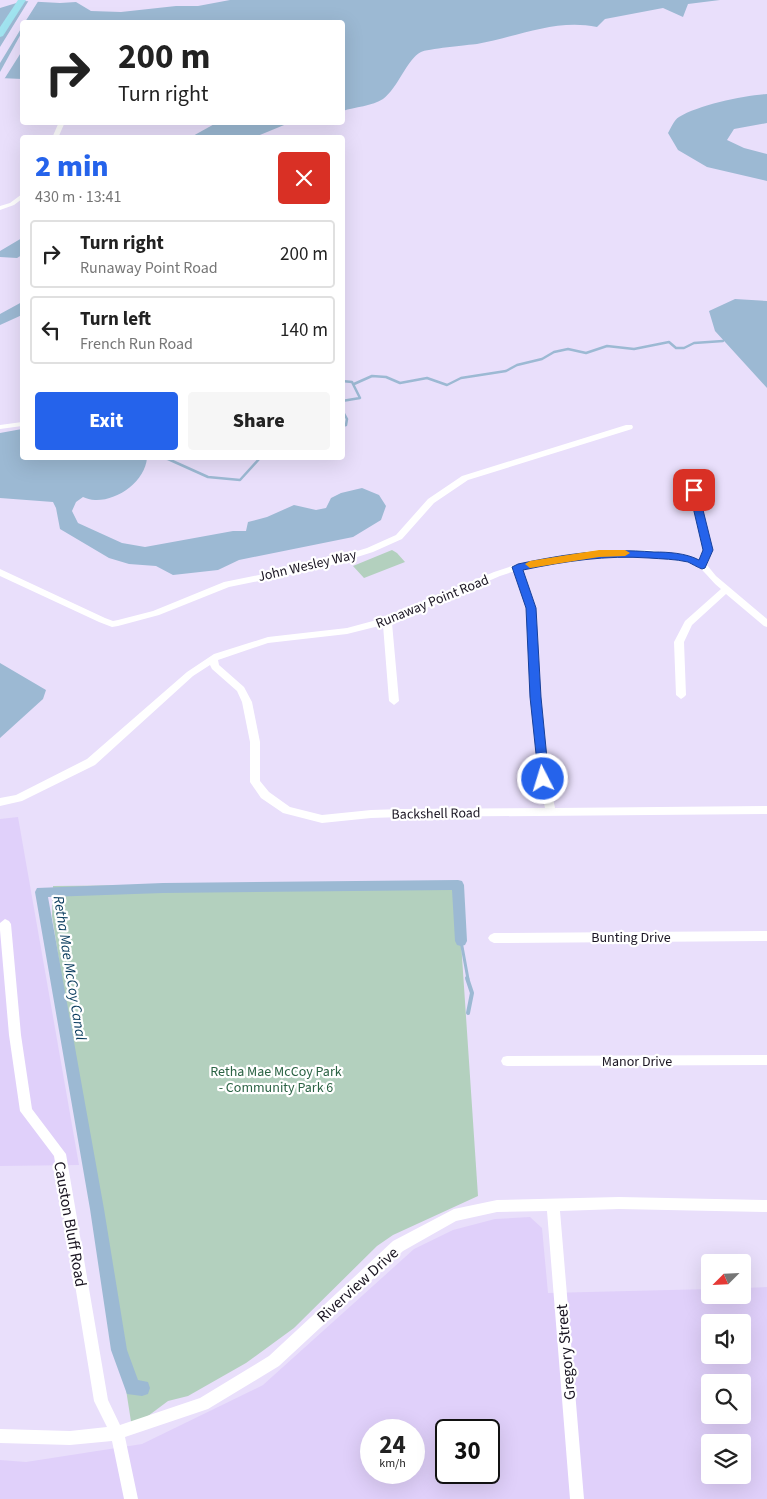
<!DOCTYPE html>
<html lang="en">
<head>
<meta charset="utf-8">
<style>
	body { margin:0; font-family:"Source Sans 3",sans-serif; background:#f6f6f6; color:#222; height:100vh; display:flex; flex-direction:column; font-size:19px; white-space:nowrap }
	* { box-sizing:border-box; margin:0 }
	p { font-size:16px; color:#767676 }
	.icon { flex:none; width:28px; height:28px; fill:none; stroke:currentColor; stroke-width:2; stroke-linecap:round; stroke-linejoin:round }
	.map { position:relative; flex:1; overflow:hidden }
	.sheet { position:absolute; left:20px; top:135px; width:325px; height:325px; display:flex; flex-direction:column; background:#fff; border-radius:5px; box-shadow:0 5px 20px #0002 }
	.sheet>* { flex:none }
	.top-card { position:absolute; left:20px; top:20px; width:325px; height:105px; border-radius:5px; box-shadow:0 5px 20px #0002; background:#fff; color:#222; overflow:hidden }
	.needle { width:32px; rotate:246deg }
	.controls { position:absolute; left:701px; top:1254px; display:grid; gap:10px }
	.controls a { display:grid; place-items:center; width:50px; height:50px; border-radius:5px; background:#fff; box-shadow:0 5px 20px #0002; font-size:25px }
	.speed { position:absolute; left:360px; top:1419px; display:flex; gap:10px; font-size:25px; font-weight:700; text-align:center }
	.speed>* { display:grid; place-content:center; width:65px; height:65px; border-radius:50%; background:#fff; box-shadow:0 5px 20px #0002; line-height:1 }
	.speed small { font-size:12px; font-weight:400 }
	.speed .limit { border:2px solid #111; border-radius:8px; background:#fff; color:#111 }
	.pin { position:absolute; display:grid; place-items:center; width:42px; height:42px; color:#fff; margin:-21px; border-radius:10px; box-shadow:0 2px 8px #0006 }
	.me { position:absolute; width:55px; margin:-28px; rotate:355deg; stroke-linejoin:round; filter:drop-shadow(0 0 4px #0008) }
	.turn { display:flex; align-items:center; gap:18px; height:105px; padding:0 15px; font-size:22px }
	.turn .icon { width:65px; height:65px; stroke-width:2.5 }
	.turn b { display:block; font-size:35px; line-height:42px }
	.round { display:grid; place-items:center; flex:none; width:52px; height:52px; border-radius:5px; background:#f6f6f6 }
	.head { display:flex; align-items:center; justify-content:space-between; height:85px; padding:0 15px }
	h1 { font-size:30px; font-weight:800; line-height:38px; color:#2563eb }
	.primary-button { display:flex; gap:10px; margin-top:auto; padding:10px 15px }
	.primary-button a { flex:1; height:58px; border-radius:5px; background:#2563eb; color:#fff; font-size:20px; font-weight:800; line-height:58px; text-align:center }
	.primary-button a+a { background:#f6f6f6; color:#222 }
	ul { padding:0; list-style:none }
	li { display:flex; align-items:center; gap:15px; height:68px; margin:0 10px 8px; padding:0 5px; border:2px solid #e0e0e0; border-radius:5px }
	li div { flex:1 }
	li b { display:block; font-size:19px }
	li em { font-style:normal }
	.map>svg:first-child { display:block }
</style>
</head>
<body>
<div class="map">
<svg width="767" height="1499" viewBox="0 0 767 1499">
	<rect width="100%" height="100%" fill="#e9dffb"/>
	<!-- built -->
	<path fill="#e0d0fa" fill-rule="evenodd" d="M18,817L79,1165L0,1166V819Z
		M530,1217L542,1228L548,1293L710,1289V1295H742L743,1288L767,1287V1499H0V1460L26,1462L142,1444L263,1385L414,1249L453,1230L495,1219ZM710,1322H742V1355H710ZM710,1382H742V1415H710ZM371,1430H414V1472H371ZM446,1430H489V1472H446ZM710,1442H742V1475H710Z"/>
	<!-- green -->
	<path fill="#b3d0be" d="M392,550L397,553L405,562L364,578L353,566Z
		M457,882L478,1196L393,1235L377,1246L294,1328L246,1363L188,1396L168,1401L132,1428L52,916L53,886Z"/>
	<!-- water -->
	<path fill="#9cb9d3" d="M230,0H720L688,4L683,17L663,8L605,19L597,27C556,18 517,37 477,44C468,45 426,49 421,52C407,59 398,88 383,99C373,106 354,107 343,111L342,22H22V79L0,78V8L23,1L60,3L76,2L91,11L121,12L176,6H198Z
		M767,94V123L734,129L727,140L744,148L767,154V181L707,167L678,150L668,133C671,128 674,120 679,117C698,105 745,95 767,94Z
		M218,122H289V123L255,137H191Z
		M22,238V255L17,258L0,257V251Z
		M735,299L767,301V388L715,331L709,311Z
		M22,302V315L0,325V314Z
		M22,429V458H147C145,481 118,501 95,500C91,500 86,498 83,497L76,502L72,511L78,523L122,543L145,547L233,531H246L248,522L267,517L294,505L316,510L326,508L331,498L341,493L362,488L379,495L386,506L381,520L353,537L239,560L218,570L173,575L156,566L129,564L109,558L60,529L56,508L53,502L0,498V433Z
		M0,663L46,690L43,699L0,738Z"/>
	<!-- pier -->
	<path fill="#e9dffb" d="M29,0H39L25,22H22V27L0,63V47Z
		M22,32V51L3,81H0V72Z"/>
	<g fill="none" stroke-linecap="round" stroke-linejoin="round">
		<!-- stream-far2 -->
		<path stroke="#9cb9d3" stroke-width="2.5" d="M342,381L352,382L360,398L342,401
			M354,384L372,376L386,377L400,383L427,378L447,385L461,378L506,371L517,365L542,359L554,352L568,349L586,353L607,346L634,349L669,342L676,348H684L694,343L723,341
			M342,410L347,419L346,425L342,426
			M161,458L168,459L208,477L240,480L260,458"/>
		<!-- stream-far1 -->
		<path stroke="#9cb9d3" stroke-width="3" d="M461,941L468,979"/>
		<!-- stream -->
		<path stroke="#9cb9d3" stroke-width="4" d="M467,978L472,993L468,1013"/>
		<!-- canal -->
		<path fill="#9cb9d3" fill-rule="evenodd" d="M458,880L462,881L464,885L467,941L465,945L461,946L457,945L455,941L452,890L163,893L48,897L104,1209L127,1350L138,1380L148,1382L150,1388L148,1394L142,1396L127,1394L111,1350L90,1209L35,892L37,888L163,883Z"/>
		<!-- minor -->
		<path fill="#fff" fill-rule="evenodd" d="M59,122H65L58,138H52Z
			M22,194V199L14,205L0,210V206L10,203Z
			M22,422V426L0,429V425Z
			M626,425H632L633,427L632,429L468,480L434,503L402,539L373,552L319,569L229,587L159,615L118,626L112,627L99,622L0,576V569L105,618L113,621L118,620L153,611L224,582L318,563L367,548L396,535L428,499L462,476Z
			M693,487L697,490L712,550L707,565L716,576L767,619V627L764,626L726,594L692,625L684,642L686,695L684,697L681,699L676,695L674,642L685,621L721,589C713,583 706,573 699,567C692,562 682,561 673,560C622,551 573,558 523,569L536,608L541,697L548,773L555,808L767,806V814L402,817L371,818L322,823L283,813L261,798L250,782V742L242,702L237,691L212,669L210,665L193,676L95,765L22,801L0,806V798L16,795L87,759L187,672L214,654L268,637L347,628L384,618L494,572L518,564L551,557L599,550H649L691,557L699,560L704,550L689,490ZM515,571L526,608L531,697L538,773L545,808L402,809L371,810L322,815L290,807L269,792L260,781V742L252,702L244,687L219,665L218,660L268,643L347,634L383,625L389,701L394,705L399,701L392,623L500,576Z
			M5,919L9,921L11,924L21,1035L32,1109L66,1154L108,1400L120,1425L200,1398L269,1356L393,1241L454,1209L497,1200L619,1197L767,1200V1212L619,1209L560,1211L584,1499H570L547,1211L497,1212L456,1221L403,1251L279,1366L208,1409L125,1437L138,1499H124L112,1441L70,1445L0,1443V1429L70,1431L107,1427L94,1401L54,1156L20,1111L9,1035L0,930V923Z
			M767,931V941L494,943L490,941L488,938L490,935L494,933Z
			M767,1055V1065L507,1066L503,1065L501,1061L503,1057L507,1056Z"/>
		<!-- primary -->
		<path fill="#a0e3ef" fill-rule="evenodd" d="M18,0H26L3,36L0,37V27Z"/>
	</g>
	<!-- route -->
	<path fill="#2563eb" stroke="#184099" d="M694,487L698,490L713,550L705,568L702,569C697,567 692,564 688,562C675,559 662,559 649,558C606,555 566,561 523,570L536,608L541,697L549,779L543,783L539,782L530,697L526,608L512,567L518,564C566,554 604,548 654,552C668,552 686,553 699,560L703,550L689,490Z"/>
	<!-- slow -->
	<path fill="#f59e0b" d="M599,550H625L630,553L625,556L599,557L530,568L525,564L530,561Z"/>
	<g text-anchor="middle" stroke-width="4.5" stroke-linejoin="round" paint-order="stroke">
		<!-- street labels -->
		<g font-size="14" fill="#1a1522" stroke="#fff">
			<text transform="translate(307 565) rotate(-13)" y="5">John Wesley Way</text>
			<text transform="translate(432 601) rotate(-22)" y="5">Runaway Point Road</text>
			<text transform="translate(436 813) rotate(-1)" y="5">Backshell Road</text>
			<text x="631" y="942">Bunting Drive</text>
			<text x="637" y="1066">Manor Drive</text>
		</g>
		<!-- park labels -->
		<g font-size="14" fill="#2b6344" stroke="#fff">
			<text x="276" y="1076">Retha Mae McCoy Park<tspan x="276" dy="16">- Community Park 6</tspan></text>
		</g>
		<!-- water labels -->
		<g font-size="15" font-style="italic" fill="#073a5c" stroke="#fff">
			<text transform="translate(70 968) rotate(81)" y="5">Retha Mae McCoy Canal</text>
		</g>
		<!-- near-street labels -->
		<g font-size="16" fill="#1a1522" stroke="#fff">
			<text transform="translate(71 1224) rotate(80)" y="6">Causton Bluff Road</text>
			<text transform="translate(357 1284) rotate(-42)" y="6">Riverview Drive</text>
			<text transform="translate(565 1352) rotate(-95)" y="6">Gregory Street</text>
		</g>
	</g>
</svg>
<div class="controls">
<a><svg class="needle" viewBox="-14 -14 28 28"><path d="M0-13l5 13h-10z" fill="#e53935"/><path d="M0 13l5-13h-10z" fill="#767676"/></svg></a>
<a><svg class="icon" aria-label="sound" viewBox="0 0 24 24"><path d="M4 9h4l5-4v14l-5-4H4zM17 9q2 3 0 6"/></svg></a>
<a><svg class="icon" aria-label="search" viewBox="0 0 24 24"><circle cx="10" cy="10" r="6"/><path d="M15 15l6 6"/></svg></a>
<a><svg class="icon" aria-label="layers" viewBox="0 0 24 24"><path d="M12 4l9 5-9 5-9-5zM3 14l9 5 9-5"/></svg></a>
</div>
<div class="speed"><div>24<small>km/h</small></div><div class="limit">30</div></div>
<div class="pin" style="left:694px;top:490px;background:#d93025"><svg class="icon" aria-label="arrive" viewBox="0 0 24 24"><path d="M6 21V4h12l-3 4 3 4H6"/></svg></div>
<svg class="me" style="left:543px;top:779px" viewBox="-20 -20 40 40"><circle r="17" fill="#2563eb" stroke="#fff" stroke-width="3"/><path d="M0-11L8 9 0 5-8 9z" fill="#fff"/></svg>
<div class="top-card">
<div class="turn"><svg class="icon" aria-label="right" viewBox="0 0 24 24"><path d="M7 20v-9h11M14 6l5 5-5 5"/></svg><div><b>200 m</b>Turn right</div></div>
</div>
<section class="sheet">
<div class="head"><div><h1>2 min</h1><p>430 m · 13:41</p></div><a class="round" style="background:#d93025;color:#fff"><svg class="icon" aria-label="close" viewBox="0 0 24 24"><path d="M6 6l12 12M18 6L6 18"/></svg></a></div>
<ul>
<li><svg class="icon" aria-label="right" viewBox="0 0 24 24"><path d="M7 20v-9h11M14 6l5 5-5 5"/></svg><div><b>Turn right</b><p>Runaway Point Road</p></div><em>200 m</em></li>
<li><svg class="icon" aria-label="left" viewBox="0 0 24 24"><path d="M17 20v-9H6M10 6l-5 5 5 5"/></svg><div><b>Turn left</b><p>French Run Road</p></div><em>140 m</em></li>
</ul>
<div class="primary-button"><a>Exit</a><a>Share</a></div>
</section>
</div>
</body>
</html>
